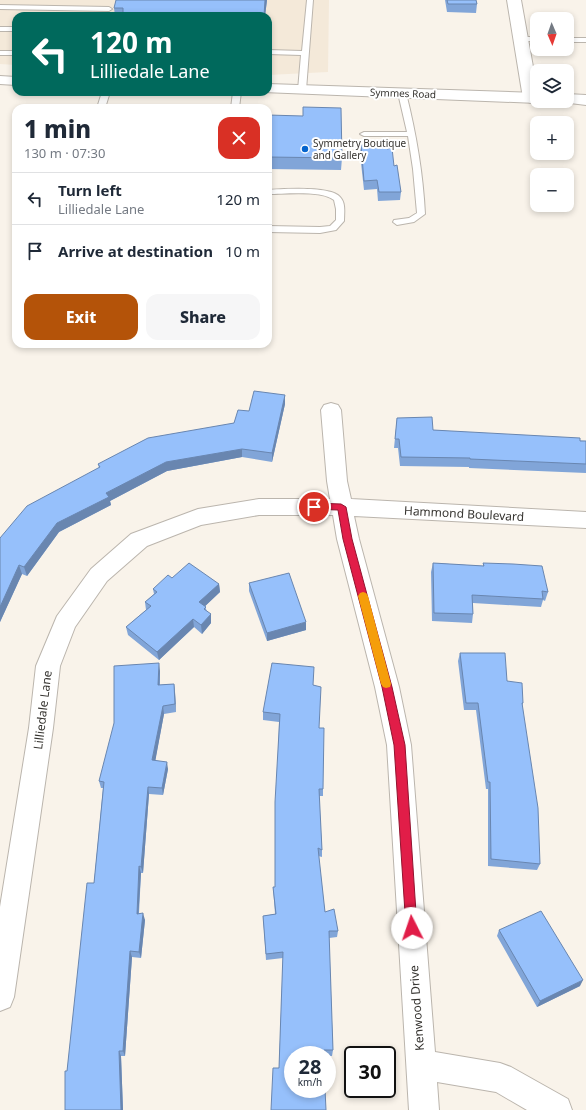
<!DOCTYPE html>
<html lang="en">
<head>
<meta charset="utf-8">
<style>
	body { margin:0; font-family:"Noto Sans",sans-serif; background:#f6f6f7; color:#1f2937; height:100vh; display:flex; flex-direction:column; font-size:15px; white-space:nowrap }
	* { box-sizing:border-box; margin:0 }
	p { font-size:13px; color:#747a83 }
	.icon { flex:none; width:22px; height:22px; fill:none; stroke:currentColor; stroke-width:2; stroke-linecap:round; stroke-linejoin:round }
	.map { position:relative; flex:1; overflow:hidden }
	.drawer { position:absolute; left:12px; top:104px; width:260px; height:244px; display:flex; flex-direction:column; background:#fff; border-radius:12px; box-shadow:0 2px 6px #0003 }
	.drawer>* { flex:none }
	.top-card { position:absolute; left:12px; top:12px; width:260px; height:84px; border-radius:12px; box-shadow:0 2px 6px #0003; background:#00695c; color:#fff; overflow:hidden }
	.needle { width:26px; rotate:178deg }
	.fabs { position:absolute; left:530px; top:12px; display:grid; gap:8px }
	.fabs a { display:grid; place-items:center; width:44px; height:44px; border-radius:8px; background:#fff; box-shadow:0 2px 6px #0003; font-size:20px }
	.speed { position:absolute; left:284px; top:1046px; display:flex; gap:8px; font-size:20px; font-weight:700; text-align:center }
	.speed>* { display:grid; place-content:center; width:52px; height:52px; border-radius:50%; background:#fff; box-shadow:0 2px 6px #0003; line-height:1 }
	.speed small { font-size:10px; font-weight:400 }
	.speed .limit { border:2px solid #111; border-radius:6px; background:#fff; color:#111 }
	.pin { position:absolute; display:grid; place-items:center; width:34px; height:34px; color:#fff; margin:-17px; border:2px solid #fff; border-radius:50%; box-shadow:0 1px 4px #0007 }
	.me { position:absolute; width:44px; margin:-22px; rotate:356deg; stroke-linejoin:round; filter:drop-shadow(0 0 3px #0008) }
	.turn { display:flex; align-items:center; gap:14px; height:84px; padding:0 12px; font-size:18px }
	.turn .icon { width:52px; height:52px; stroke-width:2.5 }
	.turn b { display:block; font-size:28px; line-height:34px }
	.round { display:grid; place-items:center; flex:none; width:42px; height:42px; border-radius:12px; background:#f6f6f7 }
	.overview { display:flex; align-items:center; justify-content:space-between; height:68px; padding:0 12px }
	h1 { font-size:24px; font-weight:800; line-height:30px }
	.primary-button { display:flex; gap:8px; margin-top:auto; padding:8px 12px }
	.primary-button a { flex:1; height:46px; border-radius:12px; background:#b45309; color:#fff; font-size:16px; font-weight:800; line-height:46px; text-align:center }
	.primary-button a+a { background:#f6f6f7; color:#1f2937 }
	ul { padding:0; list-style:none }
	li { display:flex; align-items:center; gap:12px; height:52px; padding:0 12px; border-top:1px solid #e0e1e3 }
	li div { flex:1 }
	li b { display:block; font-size:15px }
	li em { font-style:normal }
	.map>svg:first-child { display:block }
</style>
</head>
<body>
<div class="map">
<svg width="586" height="1110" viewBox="0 0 586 1110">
	<rect width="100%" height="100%" fill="#f9f3ea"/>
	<!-- built -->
	<path fill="#f4e9d9" d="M0,0H329L328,72L268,75V16H16V65L0,64Z"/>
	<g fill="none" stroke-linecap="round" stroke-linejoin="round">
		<defs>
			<path id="lane" d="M307,0H313L306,90L302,92L298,90L301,55L268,54V50L302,51Z
				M0,5L109,7L112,9L109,11L0,9Z
				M0,27H16V31H0Z
				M517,37H537V41H517Z
				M567,38H586V42H567Z
				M0,51H16V55H0Z
				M399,91H405L406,93C416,133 423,173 425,214L414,222L397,225L393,222L394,220L409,218L417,213L413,169L408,136H364L360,134L364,132H407L398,93Z
				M102,92H110L105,108H97Z
				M233,92H241L239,108H231Z
				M268,190C282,189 331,186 340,197C346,203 344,213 344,221L336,230L320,233L268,232V226L320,227L330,226L336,220V209L334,200C322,190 284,194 268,194Z"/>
			<path id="street" d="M507,0H521L537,89L536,101L531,103L526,101L523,98Z
				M331,403L338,405L341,410L347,481L351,499L586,512V528L354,516L359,539L399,687L411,745L435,1052L500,1063L511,1067L568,1099L572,1110H527L496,1092L437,1082L439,1110H409L387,745L375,687L337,539L333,515H259L201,525L147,546L107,581L75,627L60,666L53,728L14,997L10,1007L0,1011V907L29,728L36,666L57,616L91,569L131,534L198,509L259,499H330L327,481L321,410L324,405Z"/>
			<path id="secondary" d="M0,76L16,77V85L0,84Z
				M268,84L537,93V101H543L537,103L263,92H268Z
				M567,94L586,95V105L562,102L561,101H567Z"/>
		</defs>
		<!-- lane casing -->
		<use href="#lane" stroke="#bbb5ad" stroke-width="2"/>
		<!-- street casing -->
		<use href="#street" stroke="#bbb5ad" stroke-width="2"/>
		<!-- secondary casing -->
		<use href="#secondary" stroke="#bbb5ad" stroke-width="2"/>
		<!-- lane -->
		<use href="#lane" fill="#fff" fill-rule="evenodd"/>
		<!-- street -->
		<use href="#street" fill="#fff" fill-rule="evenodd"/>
		<!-- secondary -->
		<use href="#secondary" fill="#fff" fill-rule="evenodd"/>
	</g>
	<!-- wall -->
	<path fill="#81a5d8" d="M267,0L265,16H115L114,8Z
		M445,0H476L477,4L476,13L447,12Z
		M268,115L342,158L341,170L268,169Z
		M361,145L387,149L394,166L401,192L400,200L378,201L377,189L364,190L360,154Z
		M285,395V404L272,462L242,457L167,471L110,501L111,505L59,532L27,576L22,574L0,622V538L99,468L98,464L234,423L249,411Z
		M397,418L433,430L586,441V473L469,468V467L400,466L398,448H394Z
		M433,563L483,566V563L548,592L545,601L543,600L541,607L473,603V614L472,623L432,621L431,572Z
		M172,578L219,584L220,592L205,606L211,623L202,634L194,627L159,660L128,635L126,627L146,610L145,602L154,594L153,589Z
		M249,583L306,630L267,641L249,591Z
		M460,653L507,681L523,703L522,706L540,864L537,870L488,866V789H486L476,710H464L458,661Z
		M160,671V685L174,684L175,692L176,712L164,714L155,761L168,769L163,795L149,794L143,873H141L139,913L145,920L141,958L132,957L125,1056H121L123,1110H65L67,1071L94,883L103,788H101L99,781Z
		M314,685L319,728L323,789V796H319L322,850V857L318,856L325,912L338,931L337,937L329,938L333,1050L332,1056L293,1055L279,1068L283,958L266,960L263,916L275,914L273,887H275L279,722L263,720V712Z
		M499,930L580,986L537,1007L497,936Z"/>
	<!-- shaded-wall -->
	<path fill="#6986b0" d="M265,0H267L265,16H264Z
		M285,395V404L272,462V453Z
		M242,449V457L167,471L110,501L111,505L59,532L27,576L24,567L57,523L106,493L166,462Z
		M19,565L22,574L0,622V607Z
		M219,584L220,592L200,611L199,602Z
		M211,614V623L202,634L201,625Z
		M193,619L194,627L159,660L157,652Z
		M306,622V630L267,641V633Z
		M159,663L160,671L159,693L158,685Z
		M174,684L175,692L176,712L175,704Z
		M163,706L164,714L154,768L152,760Z
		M167,762L168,769L163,795L162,788Z
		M148,787L149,794L143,873L141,867Z
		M139,866L141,873L138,920L137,914Z
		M143,913L145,920L141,958L139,952Z
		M130,951L132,957L125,1056L123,1051Z
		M583,980L580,986L537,1007L540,1001Z
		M119,1051L121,1056L123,1110H121Z"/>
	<!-- building -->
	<path fill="#96c0fb" stroke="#6986b0" d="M116,0H265L264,16H123V8H114Z
		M447,0H476L477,4H448Z
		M303,107L341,108L342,158L268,157V115L303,116Z
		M361,145H387V149L392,148L394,166L397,165L401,192H379L377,180L364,181Z
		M254,391L285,395L272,453L242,449L166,462L106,493L109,497L57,523L24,567L19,565L0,607V538L27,506L100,467L98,464L148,438L234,423L238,410L249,411Z
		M432,417L433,430L580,438V441H586V464L470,459V458L401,457L399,439H395L397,418Z
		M189,563L219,584L199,602L206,607L204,609L211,614L201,625L193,619L157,652L126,627L151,606L145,602L157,592L153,589L168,575L172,578Z
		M433,563L484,566L483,563L513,564L542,566L548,592L542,591L543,599L472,595L473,614L434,613Z
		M289,573L306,622L267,633L249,583Z
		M460,653H505L507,681L522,683L523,703H522L538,808L540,864L491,859L490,782H488L478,703H466Z
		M159,663L158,685L174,684L175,704L163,706L152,760L167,762L162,788L148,787L141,867L139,866L137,914L143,913L139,952L130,951L123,1051H119L121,1110H65V1071H67L87,883H94L104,782L99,781L114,723V666Z
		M272,663L314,667L313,685L321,687L319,728H324L323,789H319L322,850L318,848L325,912L334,909L338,931H329L333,1050H324V1055H293V1089H325L326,1110H271L273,1068H279L283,952L266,954L263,916L276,914L273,887H275V802L280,714L263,712Z
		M541,911L583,980L540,1001L499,930Z"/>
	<!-- route -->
	<path fill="#e11d48" stroke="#92132f" d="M314,503L341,504L346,507L352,539L392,687L405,745L417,928L416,932L412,933L408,932L406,928L394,745L382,687L343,539L338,510L311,509L310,507L311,504Z"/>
	<!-- slow -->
	<path fill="#f59e0b" d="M363,592L366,593L368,596L391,684L390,687L386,688L383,687L381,684L358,596L360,593Z"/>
	<!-- markers -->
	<circle fill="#0564cd" stroke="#fff" stroke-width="1.5" cx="305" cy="149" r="4"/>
	<g text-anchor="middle" stroke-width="4" stroke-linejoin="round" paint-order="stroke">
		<!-- far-street labels -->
		<g font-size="10" fill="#35332f" stroke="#fff">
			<text transform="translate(403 93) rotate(2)" y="4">Symmes Road</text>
		</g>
		<!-- far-poi labels -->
		<g font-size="10" fill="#35332f" stroke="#fff" text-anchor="start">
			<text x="313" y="147">Symmetry Boutique<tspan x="313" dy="12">and Gallery</tspan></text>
		</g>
		<!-- street labels -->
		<g font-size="12" fill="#35332f" stroke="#fff">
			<text transform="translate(464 514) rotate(3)" y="4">Hammond Boulevard</text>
			<text transform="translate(43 710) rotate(-83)" y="4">Lilliedale Lane</text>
			<text transform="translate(417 1008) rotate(-94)" y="4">Kenwood Drive</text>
		</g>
	</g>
</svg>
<div class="fabs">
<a><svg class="needle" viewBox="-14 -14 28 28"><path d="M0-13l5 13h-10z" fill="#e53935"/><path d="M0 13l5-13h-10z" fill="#747a83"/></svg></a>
<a><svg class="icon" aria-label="layers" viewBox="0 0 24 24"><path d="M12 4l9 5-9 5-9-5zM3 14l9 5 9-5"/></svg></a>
<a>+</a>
<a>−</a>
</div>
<div class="speed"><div>28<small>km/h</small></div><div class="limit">30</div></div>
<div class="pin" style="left:314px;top:507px;background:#d93025"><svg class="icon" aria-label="arrive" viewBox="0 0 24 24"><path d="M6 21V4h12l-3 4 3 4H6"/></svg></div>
<svg class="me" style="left:412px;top:928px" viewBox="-20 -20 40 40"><circle r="19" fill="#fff"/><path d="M0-13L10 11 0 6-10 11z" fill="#e11d48"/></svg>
<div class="top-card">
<div class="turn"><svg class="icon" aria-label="left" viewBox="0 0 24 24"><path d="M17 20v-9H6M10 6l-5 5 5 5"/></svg><div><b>120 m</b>Lilliedale Lane</div></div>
</div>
<section class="drawer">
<div class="overview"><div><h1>1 min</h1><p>130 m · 07:30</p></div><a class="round" style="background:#d93025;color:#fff"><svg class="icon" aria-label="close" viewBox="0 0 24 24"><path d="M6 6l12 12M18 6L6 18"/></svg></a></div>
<ul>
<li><svg class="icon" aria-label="left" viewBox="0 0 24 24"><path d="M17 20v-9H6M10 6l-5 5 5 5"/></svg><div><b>Turn left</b><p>Lilliedale Lane</p></div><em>120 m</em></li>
<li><svg class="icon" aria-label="arrive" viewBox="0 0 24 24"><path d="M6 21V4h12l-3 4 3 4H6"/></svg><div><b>Arrive at destination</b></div><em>10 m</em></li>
</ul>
<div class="primary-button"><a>Exit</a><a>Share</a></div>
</section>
</div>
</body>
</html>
